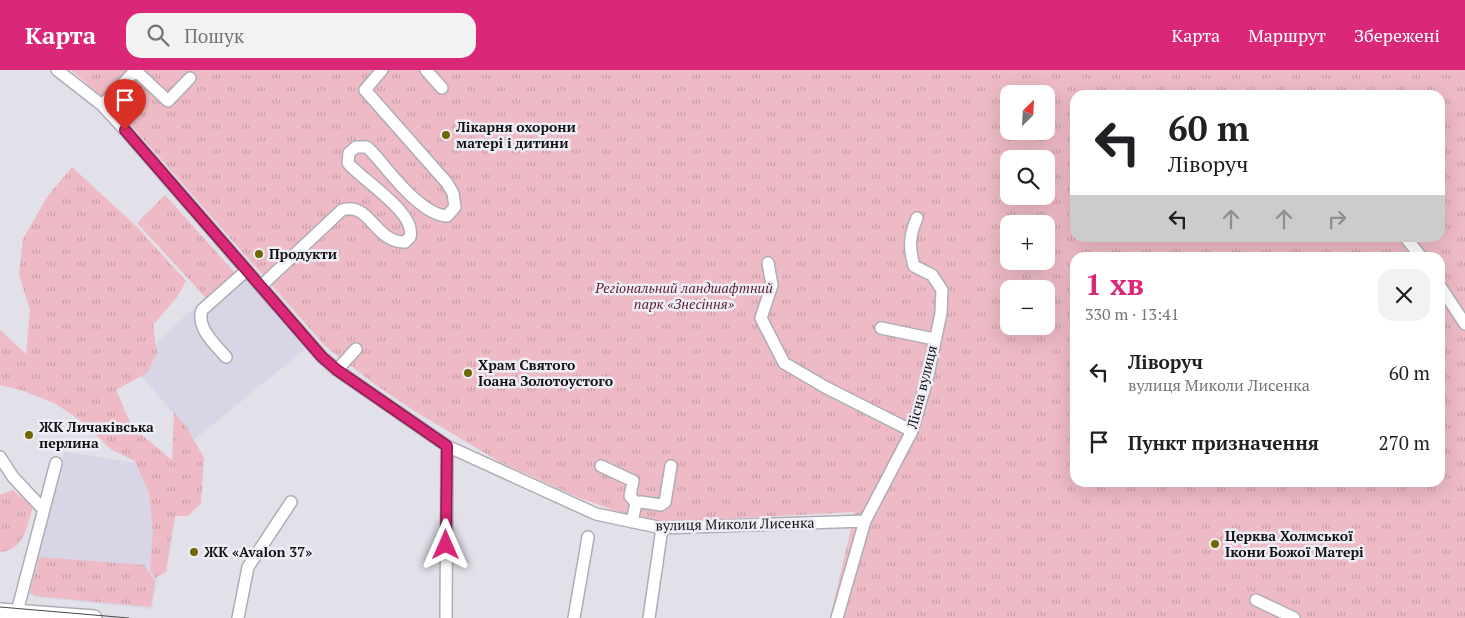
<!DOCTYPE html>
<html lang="uk">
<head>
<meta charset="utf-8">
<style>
	body { margin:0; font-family:"PT Serif",serif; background:#f2f2f2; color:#202124; height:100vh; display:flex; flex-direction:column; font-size:19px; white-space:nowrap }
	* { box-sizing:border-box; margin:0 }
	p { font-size:16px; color:#757577 }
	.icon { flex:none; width:28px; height:28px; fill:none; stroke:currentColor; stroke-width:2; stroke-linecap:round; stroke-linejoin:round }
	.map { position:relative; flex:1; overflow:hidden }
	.sheet { position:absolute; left:1070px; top:182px; width:375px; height:235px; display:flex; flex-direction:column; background:#fff; border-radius:15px; box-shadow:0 5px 20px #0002 }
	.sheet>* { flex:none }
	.top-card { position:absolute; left:1070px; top:20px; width:375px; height:152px; border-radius:15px; box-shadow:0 5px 20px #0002; background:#fff; color:#202124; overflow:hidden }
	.needle { width:32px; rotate:24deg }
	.controls { position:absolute; left:1000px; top:15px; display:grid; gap:10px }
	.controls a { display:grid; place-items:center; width:55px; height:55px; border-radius:10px; background:#fff; box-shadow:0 5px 20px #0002; font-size:25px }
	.pin { position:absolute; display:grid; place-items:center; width:42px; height:42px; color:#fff; margin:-51px -21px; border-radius:50% 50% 50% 0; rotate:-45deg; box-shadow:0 0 5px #0007 }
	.pin .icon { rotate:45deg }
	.me { position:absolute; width:55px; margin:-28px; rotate:0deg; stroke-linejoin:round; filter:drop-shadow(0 0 4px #0008) }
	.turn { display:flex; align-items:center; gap:18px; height:105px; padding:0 15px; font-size:22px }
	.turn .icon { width:65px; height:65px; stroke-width:2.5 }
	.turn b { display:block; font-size:35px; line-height:42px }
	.lanes { display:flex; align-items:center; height:48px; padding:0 15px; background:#0003; justify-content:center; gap:25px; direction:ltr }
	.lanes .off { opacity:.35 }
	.round { display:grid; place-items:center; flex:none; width:52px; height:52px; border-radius:15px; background:#f2f2f2 }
	.summary { display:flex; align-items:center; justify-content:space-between; height:85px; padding:0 15px }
	h1 { font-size:30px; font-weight:700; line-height:38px; color:#db2777 }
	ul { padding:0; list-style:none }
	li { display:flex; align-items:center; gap:15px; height:70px; padding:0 15px }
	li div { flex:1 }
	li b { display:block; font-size:19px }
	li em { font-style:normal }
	header { display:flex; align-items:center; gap:30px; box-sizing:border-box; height:70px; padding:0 25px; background:#db2777; color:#fff }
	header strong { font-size:24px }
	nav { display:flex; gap:28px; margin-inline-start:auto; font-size:18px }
	.search { width:350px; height:45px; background:#f2f2f2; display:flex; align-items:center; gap:12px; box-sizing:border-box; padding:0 18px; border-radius:15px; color:#757577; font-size:19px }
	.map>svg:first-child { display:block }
</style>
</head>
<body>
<header>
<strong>Карта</strong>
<div class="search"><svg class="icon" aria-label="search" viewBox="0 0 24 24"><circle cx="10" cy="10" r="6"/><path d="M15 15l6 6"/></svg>Пошук</div>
<nav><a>Карта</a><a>Маршрут</a><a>Збережені</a></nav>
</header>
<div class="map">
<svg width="1465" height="548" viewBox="0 0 1465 548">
	<defs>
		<pattern id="park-tufts" width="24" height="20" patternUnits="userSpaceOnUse" patternTransform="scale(1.25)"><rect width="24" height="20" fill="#edbac5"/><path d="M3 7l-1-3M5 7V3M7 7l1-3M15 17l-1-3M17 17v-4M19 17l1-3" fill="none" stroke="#ca9fa8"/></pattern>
	</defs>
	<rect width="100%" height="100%" fill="#e2e0e9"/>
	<!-- built -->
	<path fill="#d8d5e6" d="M243,199L309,276L195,369L133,296L182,249Z
		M64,382L176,399L152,539L35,527L28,523Z"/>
	<!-- park -->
	<path fill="url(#park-tufts)" fill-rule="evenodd" d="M71,0H1465V548H830L855,442L662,452L616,441L577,427L500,392L416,342L373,313L325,276L117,39ZM1009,24H1046V61H1009ZM1075,25H1440V168H1075ZM1009,89H1046V126H1009ZM1009,154H1046V191H1009ZM1075,188H1440V412H1075ZM1009,219H1046V256H1009Z
		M72,97L136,156L186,211L177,227L153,255L157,283L147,303L116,320L132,357L172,390L174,342L188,359L204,388L201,433L188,446H175L166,502L155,508L150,500L153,461L149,423L135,391L112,380L81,351L56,334L21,320L0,315V260L26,284L30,240L19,205L23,169L47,127Z
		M165,125L236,204L207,229L137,153Z
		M13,420L33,437C27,456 24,481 0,482V425Z
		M39,487L144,495L155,511L151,537L36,526L30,522Z"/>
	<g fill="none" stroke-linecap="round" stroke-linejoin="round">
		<defs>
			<path id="minor" d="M57,0L102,35L125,60L322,287L337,300L447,376L596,444L662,458L865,451
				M426,0L442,18
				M136,1L168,31L190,8
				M102,35L136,0
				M1406,168L1422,188
				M768,193L772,215L761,248L784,293L825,317L912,361
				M261,216L342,140C370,131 374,172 405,172L410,167C417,143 362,110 348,93L349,83L356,77H367L373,83C389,101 421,145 447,146L455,137L453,123L447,113L365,20L382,0
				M1440,216L1465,254
				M881,258L934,269
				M226,287C215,274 196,258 202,240L247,200
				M337,300L356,279
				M0,387L13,407L43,439
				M601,396L633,411L630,426L636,433
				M632,452L636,433L641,432L661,435L665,432L671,396
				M1256,530L1294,548
				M17,542L56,393
				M238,548L248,497L291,432
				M446,548L447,376
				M574,548L588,467
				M649,548L662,458
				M837,548L865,451L912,361L927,310L941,243L942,220L932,205L914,196C909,178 909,166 917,148"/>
			<path id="major" d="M0,541L94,548"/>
		</defs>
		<!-- minor casing -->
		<use href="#minor" stroke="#aeacb5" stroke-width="14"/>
		<!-- major casing -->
		<use href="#major" stroke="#aeacb5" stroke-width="18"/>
		<!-- minor -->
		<use href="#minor" stroke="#fff" stroke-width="11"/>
		<!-- major -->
		<use href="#major" stroke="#fff" stroke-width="15"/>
		<!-- tram -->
		<path stroke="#48474b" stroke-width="1" d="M0,537L129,548"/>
	</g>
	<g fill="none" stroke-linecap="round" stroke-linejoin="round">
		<defs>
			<path id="route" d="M125,60L322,287L337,300L447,376L446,475"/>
		</defs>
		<!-- route casing -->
		<use href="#route" stroke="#8e194d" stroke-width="12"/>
		<!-- route -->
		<use href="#route" stroke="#db2777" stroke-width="9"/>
	</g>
	<!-- markers -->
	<g fill="#6e6800" stroke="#efedf6" stroke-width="2">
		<circle cx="446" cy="65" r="5"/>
		<circle cx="259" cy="184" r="5"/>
		<circle cx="468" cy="303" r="5"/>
		<circle cx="29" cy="365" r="5"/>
		<circle cx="1215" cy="474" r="5"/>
		<circle cx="194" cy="482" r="5"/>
	</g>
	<g text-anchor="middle" stroke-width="5" stroke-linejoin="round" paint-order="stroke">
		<!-- poi labels -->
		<g font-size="14" font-weight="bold" fill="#121114" stroke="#efedf6" text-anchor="start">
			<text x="456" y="62">Лікарня охорони<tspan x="456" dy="16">матері і дитини</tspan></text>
			<text x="269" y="189">Продукти</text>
			<text x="478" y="300">Храм Святого<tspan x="478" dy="16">Іоана Золотоустого</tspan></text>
			<text x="39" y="362">ЖК Личаківська<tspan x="39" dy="16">перлина</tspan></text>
			<text x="1225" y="471">Церква Холмської<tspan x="1225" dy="16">Ікони Божої Матері</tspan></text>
			<text x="204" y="487">ЖК «Avalon 37»</text>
		</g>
		<!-- park labels -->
		<g font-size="14" font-style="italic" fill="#591b30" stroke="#efedf6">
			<text x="684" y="223">Регіональний ландшафтний<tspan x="684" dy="16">парк «Знесіння»</tspan></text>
		</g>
		<!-- street labels -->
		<g font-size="14" fill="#121114" stroke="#efedf6">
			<text transform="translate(922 317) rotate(-76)" y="5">Лісна вулиця</text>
			<text transform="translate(735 454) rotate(-1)" y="5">вулиця Миколи Лисенка</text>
		</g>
	</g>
</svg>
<div class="controls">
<a><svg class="needle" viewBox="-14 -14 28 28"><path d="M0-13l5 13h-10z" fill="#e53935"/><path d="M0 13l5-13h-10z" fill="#757577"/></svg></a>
<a><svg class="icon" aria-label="search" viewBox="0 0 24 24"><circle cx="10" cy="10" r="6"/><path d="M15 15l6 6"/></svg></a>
<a>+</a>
<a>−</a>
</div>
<div class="pin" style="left:125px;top:60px;background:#d93025"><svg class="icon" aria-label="arrive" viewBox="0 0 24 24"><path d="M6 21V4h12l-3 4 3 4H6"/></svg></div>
<svg class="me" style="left:446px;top:475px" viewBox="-20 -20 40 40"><path d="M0-17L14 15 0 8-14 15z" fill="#db2777" stroke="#fff" stroke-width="4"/></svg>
<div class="top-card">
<div class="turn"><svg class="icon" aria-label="left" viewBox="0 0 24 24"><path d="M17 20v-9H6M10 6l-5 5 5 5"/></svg><div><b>60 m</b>Ліворуч</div></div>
<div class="lanes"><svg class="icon" aria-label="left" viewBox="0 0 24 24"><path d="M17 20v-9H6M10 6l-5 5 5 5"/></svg><svg class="icon off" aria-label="ahead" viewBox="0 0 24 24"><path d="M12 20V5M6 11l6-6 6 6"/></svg><svg class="icon off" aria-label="ahead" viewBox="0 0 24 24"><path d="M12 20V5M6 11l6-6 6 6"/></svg><svg class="icon off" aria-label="right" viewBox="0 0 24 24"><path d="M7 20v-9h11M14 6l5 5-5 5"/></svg></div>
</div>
<section class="sheet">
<div class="summary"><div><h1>1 хв</h1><p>330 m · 13:41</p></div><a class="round"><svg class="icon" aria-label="close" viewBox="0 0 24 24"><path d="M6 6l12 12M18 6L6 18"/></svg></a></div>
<ul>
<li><svg class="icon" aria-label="left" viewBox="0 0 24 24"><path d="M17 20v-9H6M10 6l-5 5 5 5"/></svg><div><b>Ліворуч</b><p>вулиця Миколи Лисенка</p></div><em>60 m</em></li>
<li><svg class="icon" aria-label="arrive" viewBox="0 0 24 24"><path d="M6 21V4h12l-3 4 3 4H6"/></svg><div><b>Пункт призначення</b></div><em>270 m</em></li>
</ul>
</section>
</div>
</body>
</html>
